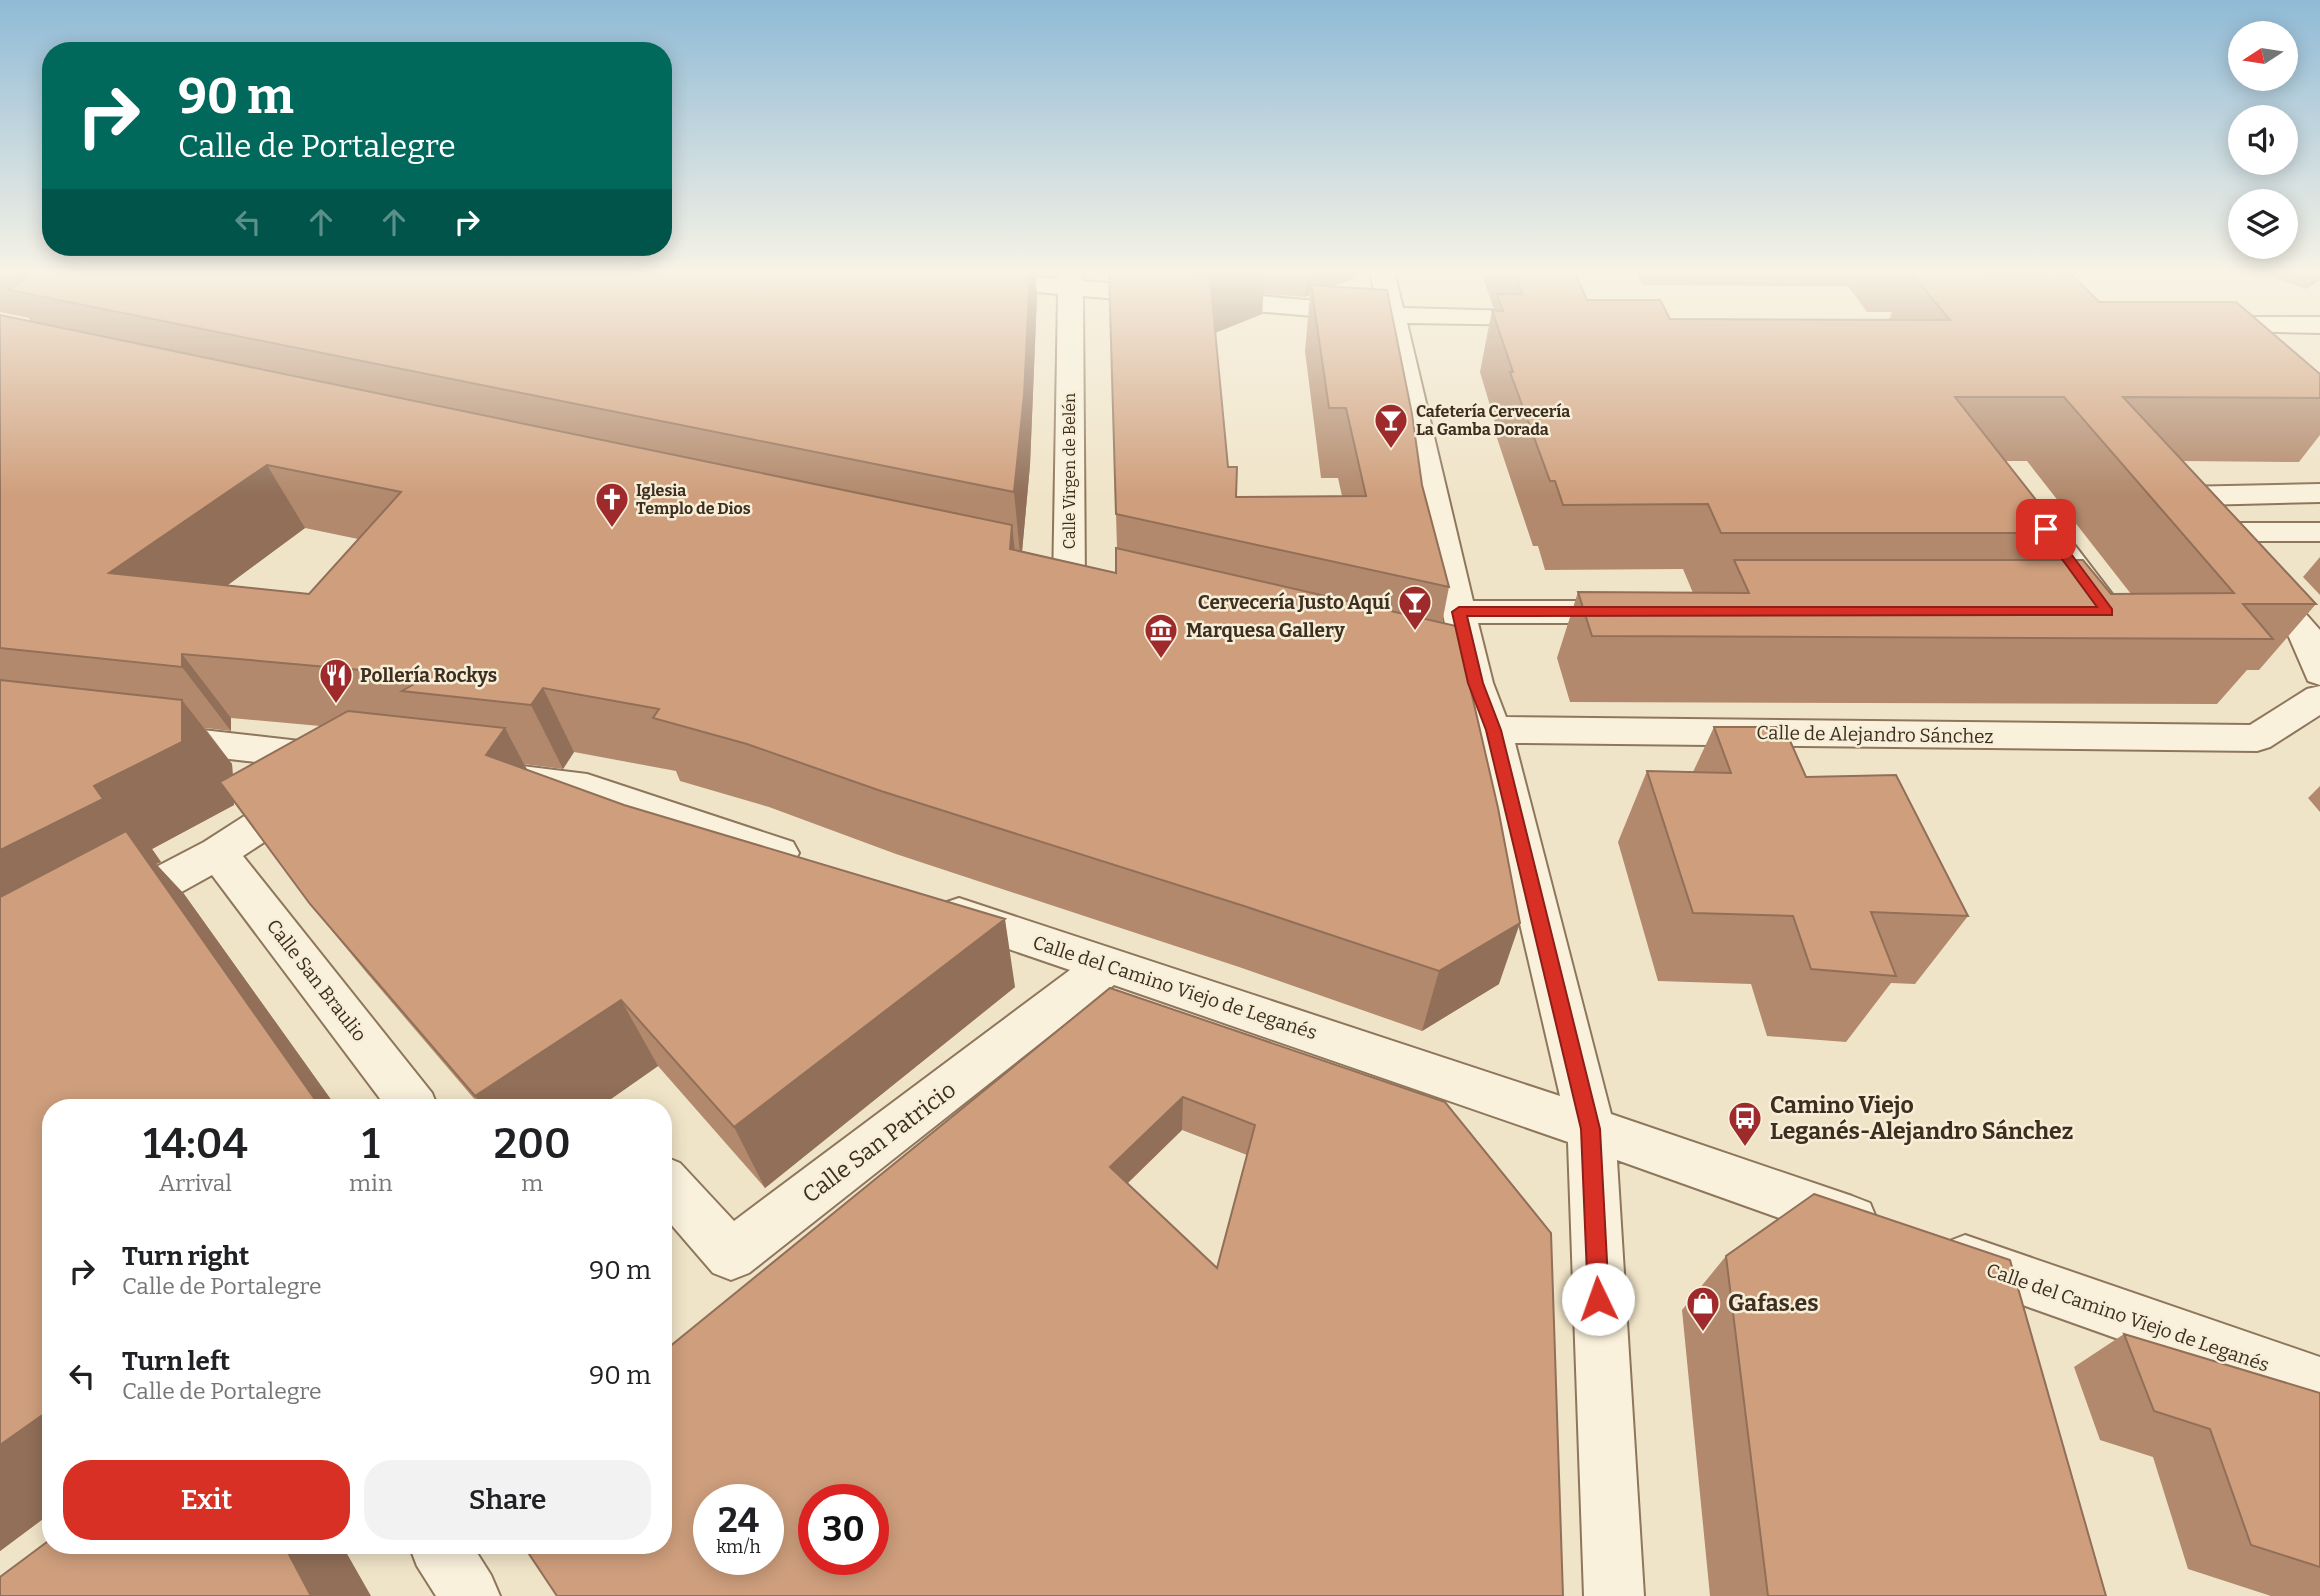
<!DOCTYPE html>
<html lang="en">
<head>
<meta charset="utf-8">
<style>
	body { margin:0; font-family:Bitter,serif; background:#f2f2f2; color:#202124; height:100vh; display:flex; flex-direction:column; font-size:26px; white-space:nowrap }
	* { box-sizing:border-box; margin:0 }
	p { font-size:23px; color:#757577 }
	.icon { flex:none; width:38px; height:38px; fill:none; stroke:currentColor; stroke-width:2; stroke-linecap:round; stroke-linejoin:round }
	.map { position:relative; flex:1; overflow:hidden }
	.panel { position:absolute; left:42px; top:1099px; width:630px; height:455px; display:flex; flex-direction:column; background:#fff; border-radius:28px; box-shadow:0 4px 18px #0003 }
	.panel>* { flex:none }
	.top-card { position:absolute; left:42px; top:42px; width:630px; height:214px; border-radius:28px; box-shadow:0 4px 18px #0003; background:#00695c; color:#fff; overflow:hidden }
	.needle { width:46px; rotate:258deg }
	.controls { position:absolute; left:2228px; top:21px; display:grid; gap:14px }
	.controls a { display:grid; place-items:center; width:70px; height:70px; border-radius:50%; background:#fff; box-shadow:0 4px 18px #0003; font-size:35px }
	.speed { position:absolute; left:693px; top:1484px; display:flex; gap:14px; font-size:35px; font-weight:700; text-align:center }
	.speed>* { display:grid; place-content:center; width:91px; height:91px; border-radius:50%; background:#fff; box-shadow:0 4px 18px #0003; line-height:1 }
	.speed small { font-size:18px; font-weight:400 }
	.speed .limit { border:10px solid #d22; background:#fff; color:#111 }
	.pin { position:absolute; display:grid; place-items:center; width:60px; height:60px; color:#fff; margin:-30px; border-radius:14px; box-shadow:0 4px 10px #0006 }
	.me { position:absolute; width:77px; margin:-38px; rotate:357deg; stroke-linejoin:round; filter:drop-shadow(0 0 5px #0008) }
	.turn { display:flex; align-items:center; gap:24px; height:147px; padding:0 21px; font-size:32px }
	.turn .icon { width:91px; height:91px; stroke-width:2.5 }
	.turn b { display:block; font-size:49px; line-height:60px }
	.lanes { display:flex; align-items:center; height:66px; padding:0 21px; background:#0003; justify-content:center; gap:35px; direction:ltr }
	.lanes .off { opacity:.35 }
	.eta { display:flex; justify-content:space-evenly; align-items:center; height:119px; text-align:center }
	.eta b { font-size:42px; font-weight:600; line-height:49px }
	.cta { display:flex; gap:14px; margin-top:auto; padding:14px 21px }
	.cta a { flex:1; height:80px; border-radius:28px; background:#d93025; color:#fff; font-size:28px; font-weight:600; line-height:80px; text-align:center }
	.cta a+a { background:#f2f2f2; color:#202124 }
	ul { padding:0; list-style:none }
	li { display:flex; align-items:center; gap:21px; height:105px; padding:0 21px }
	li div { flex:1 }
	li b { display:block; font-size:26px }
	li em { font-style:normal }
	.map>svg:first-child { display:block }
</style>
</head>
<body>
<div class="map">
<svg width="2320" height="1596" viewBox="0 0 2320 1596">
	<rect width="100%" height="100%" fill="#f0e4c8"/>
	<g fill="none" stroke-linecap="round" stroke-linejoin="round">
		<defs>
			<path id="minor" d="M1059,271H1083V281L1377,306L1370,271H1394L1403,308L1553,312L1557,317L1553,322L1544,325L1407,323L1473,601H1625L1637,604L1642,612L1637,620L1625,623H1478L1493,683L1506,717L2250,725L2307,689L2320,686V715L2270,747L2257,751L1515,743L1611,1114L1852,1196L1870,1203L1877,1220L1870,1237L1852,1244L1617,1160L1644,1596H1584L1568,1142L1114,985L749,1273L731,1280L713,1273L663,1215V1156L680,1163L734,1221L1070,970L944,927L938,915L944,903L959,898L1560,1096L1475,730L1461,692L1407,678L1401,670L1407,662L1419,658L1454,666L1381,322L1083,296L1085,587L1081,594L1069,597L1057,594L1053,587L1058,294L983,287L974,285L971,280L974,275L983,273L1059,279Z
				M2210,317H2320V333L2201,330L2197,325L2201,320Z
				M2320,484V502L2200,505L2204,512L2200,519L2189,521L2178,519L2165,496L2169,490L2180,487Z
				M2046,520L2057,522L2112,594L2117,602L2112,610L2100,613L2088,610L2030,529L2035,522Z
				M2216,523H2320V541H2216L2205,539L2200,532L2205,525Z
				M2263,576L2275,579L2320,630V685L2308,681L2289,637L2247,586L2251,579Z
				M167,726L326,744L339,747L345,757L339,767L326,770L167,752L154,748L149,739L154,730Z
				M522,766L587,774L793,842L799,853L793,864L779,868L585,802L509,790L503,780L509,770Z
				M299,786L313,790L318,800L313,810L243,856L432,1093L438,1108H387L212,875L140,915L125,919L110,915L104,903L110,891L204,842L285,790Z
				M1965,1235L2320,1357V1411L1947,1278L1939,1260L1947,1242Z
				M409,1545H472L491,1575L500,1596H436L417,1566Z"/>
		</defs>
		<!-- minor casing -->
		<use href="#minor" stroke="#8d765c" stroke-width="4"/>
		<!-- minor -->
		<use href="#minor" fill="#faf1dc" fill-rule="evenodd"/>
	</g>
	<!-- wall -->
	<path fill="#b2896c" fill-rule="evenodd" d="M0,271H1038L1037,275H1035L1037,295L1030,465L1022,551L1116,573L1117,548L1109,271H1356L1355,278L1333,286L1422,485L1449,587L1442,623L1499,984L1422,1031L1239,967L896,854L769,807L680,781L676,771L574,752L563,769L524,764L527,769L1015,987L765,1188L658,1066L598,1108H482L366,972L310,904L233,801L234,805L152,849L161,862L156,864L184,894L337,1108H51V1513L0,1551V315L30,321L29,318L0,312ZM1263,294L1305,297L1310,295L1305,351L1321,478H1338L1342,496L1236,497L1228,467L1215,333L1262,314ZM305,528L358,539L309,594L227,585ZM231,718L320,726L233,775L232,764L205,728L231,731Z
		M1481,271H1574L1587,300L1670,319L1889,320L1892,312H1867L1848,286L1643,285L1635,271H2044L2042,274L2099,302L2320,374V435L2299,462L2182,461L2316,604L2259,670H2247L2217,704L1570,702L1557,658L1578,592L1693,593L1683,569L1545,570L1538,546H1533L1496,435L1497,429L1480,372L1492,310H1494V307H1493ZM2005,461H2027L2131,594H2111L2044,560L2062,533Z
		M2256,271H2320L2306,289Z
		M2320,557V595L2303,577Z
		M1714,727L1806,777L1968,916L1915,984L1891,983L1846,1042L1767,1036L1751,984L1658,981L1618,842L1647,771L1693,772Z
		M2320,786V812L2308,798Z
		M1110,988L1445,1102L1563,1596H557ZM1182,1130L1247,1155L1217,1268L1127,1184Z
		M1726,1256L2106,1596H1710L1682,1310Z
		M2124,1334L2320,1393V1596H2271L2188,1569L2153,1457L2100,1440L2074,1367Z"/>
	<!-- shaded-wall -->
	<path fill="#916f58" d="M13,271H39L28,294Z
		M1030,271H1035L1037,295L1030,465L1021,563L1014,492Z
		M1205,271H1265L1262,314L1192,342L1194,275Z
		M1307,271H1356L1355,278L1313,294L1311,285L1310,295L1305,297Z
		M2318,271H2320V280L2306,289Z
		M267,465L305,528L158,637L109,573Z
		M1012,525L1019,589L1010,549Z
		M182,654L231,718V731L182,667Z
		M543,688L574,752L563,769L531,705Z
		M182,700L232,764L234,805L152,849L161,862L156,864L184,894L337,1108H321L0,947V850L94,786Z
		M505,728L543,800L486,755Z
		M1005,919L1015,987L765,1188L734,1127Z
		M1520,923L1499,984L1422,1031L1439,971Z
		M621,1000L658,1066L598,1108H484L475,1096Z
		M1183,1097L1182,1130L1112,1198L1110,1167Z
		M51,1409V1513L0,1551V1445Z
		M284,1545H342L371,1596H311Z"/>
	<!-- building -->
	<path fill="#cf9f7d" stroke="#916f58" stroke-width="2" fill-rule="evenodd" d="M36,271H1030L1024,395L1014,492L9,290Z
		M1109,271H1205L1194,275L1210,277L1228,467H1237L1236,497L1366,496L1346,408H1329L1311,285L1387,290L1412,414L1422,485L1449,587L1116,514Z
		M1514,271H1574L1587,300H1660L1670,319L1950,320L1910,272L2072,275L2099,302H2236L2320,374V398L2123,397L2316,604H2243L2273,639L1592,636L1578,592L1749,593L1734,560H2083L2111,594L2234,593L2064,397H1955L2062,533H1721L1708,504L1563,505L1555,481H1550L1510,372H1513L1492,310L1503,311L1497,294H1522Z
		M0,315L1012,525L1010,549L1116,573V548L1456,626L1498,808L1520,923L1439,971L1244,906L881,791L747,744L653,718L659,709L543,688L531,705L402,691L428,676L182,654V667L0,648ZM267,465L401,492L309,594L109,573Z
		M0,680L182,700V742L94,786L103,799L0,850Z
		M348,711L505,728L486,755L624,805L1005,919L734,1127L621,1000L475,1096L310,904L220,782Z
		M1714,727H1784L1806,777L1896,775L1968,916L1871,912L1896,976L1811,969L1793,916L1693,913L1647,771L1731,773Z
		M126,831L321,1108H51V1409L0,1445V897Z
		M1110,988L1445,1102L1551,1233L1563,1596H557L523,1545H663V1352ZM1183,1097L1255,1125L1217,1268L1110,1167ZM709,1500H768V1559H709ZM814,1500H873V1559H814Z
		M1814,1194L2010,1260L2106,1596H1768L1726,1256Z
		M2124,1334L2320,1393V1567L2251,1545L2210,1429L2154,1411Z
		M51,1539V1545H284L311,1596H0V1577Z"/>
	<!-- sky -->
	<linearGradient id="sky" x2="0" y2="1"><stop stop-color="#8fbad6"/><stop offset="0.55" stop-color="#f8f3e6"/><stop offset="1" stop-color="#f8f3e6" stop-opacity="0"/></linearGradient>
	<rect width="2320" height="495" fill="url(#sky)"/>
	<!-- route -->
	<path fill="#d93025" stroke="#8d1f18" stroke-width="2" d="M2046,525L2051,527L2112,609V615L1467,616L1483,683L1501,730L1600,1129L1609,1299L1606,1307L1598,1310L1591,1307L1588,1299L1581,1129L1486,730L1468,683L1452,612L1459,607H2097L2040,529Z"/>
	<!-- icons -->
	<defs>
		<symbol id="bar-pin" viewBox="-11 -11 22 30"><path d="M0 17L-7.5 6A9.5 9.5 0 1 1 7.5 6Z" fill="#9e2a2b" stroke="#f7eed8"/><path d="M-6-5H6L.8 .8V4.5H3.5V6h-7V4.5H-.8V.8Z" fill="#fff"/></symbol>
		<symbol id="church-pin" viewBox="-11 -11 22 30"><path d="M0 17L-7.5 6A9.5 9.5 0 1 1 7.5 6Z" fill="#9e2a2b" stroke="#f7eed8"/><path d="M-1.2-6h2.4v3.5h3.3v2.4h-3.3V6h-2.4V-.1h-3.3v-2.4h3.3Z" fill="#fff"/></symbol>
		<symbol id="museum-pin" viewBox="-11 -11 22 30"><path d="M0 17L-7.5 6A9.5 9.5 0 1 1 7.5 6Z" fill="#9e2a2b" stroke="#f7eed8"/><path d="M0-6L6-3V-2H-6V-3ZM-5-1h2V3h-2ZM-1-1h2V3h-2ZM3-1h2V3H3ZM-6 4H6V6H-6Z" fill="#fff"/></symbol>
		<symbol id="restaurant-pin" viewBox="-11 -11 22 30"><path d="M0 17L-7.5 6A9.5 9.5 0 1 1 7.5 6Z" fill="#9e2a2b" stroke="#f7eed8"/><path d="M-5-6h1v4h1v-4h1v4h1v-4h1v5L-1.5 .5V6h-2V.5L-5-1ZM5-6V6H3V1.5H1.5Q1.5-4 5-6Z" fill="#fff"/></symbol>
		<symbol id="bus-pin" viewBox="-11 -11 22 30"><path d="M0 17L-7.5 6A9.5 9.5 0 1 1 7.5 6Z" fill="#9e2a2b" stroke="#f7eed8"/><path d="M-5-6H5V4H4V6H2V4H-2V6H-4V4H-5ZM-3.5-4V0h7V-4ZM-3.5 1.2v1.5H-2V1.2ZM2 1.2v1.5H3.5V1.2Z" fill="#fff"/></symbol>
		<symbol id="shop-pin" viewBox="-11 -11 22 30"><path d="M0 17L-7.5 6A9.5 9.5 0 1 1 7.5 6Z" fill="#9e2a2b" stroke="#f7eed8"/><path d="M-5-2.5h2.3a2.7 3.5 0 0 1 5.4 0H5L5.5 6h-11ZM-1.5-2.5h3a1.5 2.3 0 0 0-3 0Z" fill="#fff"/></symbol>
	</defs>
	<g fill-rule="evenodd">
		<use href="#bar-pin" x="1372" y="401" width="38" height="52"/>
		<use href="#church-pin" x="593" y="480" width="38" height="52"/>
		<use href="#bar-pin" x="1396" y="583" width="38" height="52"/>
		<use href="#museum-pin" x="1142" y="611" width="38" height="52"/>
		<use href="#restaurant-pin" x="317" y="656" width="38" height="52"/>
		<use href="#bus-pin" x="1726" y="1099" width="38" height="52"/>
		<use href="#shop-pin" x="1684" y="1284" width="38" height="52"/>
	</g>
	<g text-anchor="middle" stroke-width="5" stroke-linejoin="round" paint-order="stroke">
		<!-- far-poi labels -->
		<g font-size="16" font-weight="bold" fill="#3d2e20" stroke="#f7eed8" text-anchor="start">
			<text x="1416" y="417">Cafetería Cervecería<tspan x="1416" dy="18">La Gamba Dorada</tspan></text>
			<text x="636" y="496">Iglesia<tspan x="636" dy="18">Templo de Dios</tspan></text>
		</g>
		<!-- far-street labels -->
		<g font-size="16" fill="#3d2e20" stroke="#f7eed8">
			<text transform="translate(1069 471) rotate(-90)" y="6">Calle Virgen de Belén</text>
		</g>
		<!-- poi labels -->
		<g font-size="19" font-weight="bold" fill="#3d2e20" stroke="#f7eed8" text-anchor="start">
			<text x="1390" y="609" text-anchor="end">Cervecería Justo Aquí</text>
			<text x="1186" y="637">Marquesa Gallery</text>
			<text x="360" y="682">Pollería Rockys</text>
		</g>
		<!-- street labels -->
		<g font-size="19" fill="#3d2e20" stroke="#f7eed8">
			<text transform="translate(1875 734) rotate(1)" y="7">Calle de Alejandro Sánchez</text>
			<text transform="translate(317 980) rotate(52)" y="7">Calle San Braulio</text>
			<text transform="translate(1175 987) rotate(18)" y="7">Calle del Camino Viejo de Leganés</text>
			<text transform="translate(2128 1317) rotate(19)" y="7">Calle del Camino Viejo de Leganés</text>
		</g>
		<!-- near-poi labels -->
		<g font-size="23" font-weight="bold" fill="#3d2e20" stroke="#f7eed8" text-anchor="start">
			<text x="1770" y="1113">Camino Viejo<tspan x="1770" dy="26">Leganés-Alejandro Sánchez</tspan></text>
			<text x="1728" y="1311">Gafas.es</text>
		</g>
		<!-- near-street labels -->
		<g font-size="23" fill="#3d2e20" stroke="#f7eed8">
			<text transform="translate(879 1142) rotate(-37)" y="8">Calle San Patricio</text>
		</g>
	</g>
</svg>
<div class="controls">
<a><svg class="needle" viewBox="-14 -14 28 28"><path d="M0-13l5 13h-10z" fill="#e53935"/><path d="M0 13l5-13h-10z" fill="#757577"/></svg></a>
<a><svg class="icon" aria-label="sound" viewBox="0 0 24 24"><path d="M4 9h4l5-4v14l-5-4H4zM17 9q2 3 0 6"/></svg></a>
<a><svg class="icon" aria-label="layers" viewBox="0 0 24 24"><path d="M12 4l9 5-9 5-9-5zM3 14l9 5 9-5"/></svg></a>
</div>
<div class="speed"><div>24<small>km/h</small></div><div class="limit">30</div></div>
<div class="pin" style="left:2046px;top:529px;background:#d93025"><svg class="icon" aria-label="arrive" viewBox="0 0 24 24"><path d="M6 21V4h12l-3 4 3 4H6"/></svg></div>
<svg class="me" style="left:1598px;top:1299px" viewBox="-20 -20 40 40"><circle r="19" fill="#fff"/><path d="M0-13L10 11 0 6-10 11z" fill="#d93025"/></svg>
<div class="top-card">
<div class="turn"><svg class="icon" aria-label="right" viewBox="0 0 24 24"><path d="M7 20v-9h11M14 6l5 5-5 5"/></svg><div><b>90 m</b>Calle de Portalegre</div></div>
<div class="lanes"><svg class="icon off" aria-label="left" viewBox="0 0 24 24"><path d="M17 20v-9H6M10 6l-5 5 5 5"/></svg><svg class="icon off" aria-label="ahead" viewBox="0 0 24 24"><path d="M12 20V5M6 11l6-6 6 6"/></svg><svg class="icon off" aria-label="ahead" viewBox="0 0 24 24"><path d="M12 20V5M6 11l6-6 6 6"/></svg><svg class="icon" aria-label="right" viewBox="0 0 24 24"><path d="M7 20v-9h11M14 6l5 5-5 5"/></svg></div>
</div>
<section class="panel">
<div class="eta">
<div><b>14:04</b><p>Arrival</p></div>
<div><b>1</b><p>min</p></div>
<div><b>200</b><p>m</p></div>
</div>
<ul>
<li><svg class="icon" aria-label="right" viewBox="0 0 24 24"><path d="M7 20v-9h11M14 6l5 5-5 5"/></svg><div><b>Turn right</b><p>Calle de Portalegre</p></div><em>90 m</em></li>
<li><svg class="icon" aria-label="left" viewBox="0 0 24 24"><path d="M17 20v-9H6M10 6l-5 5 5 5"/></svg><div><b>Turn left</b><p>Calle de Portalegre</p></div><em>90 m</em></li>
</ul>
<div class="cta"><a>Exit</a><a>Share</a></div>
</section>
</div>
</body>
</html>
